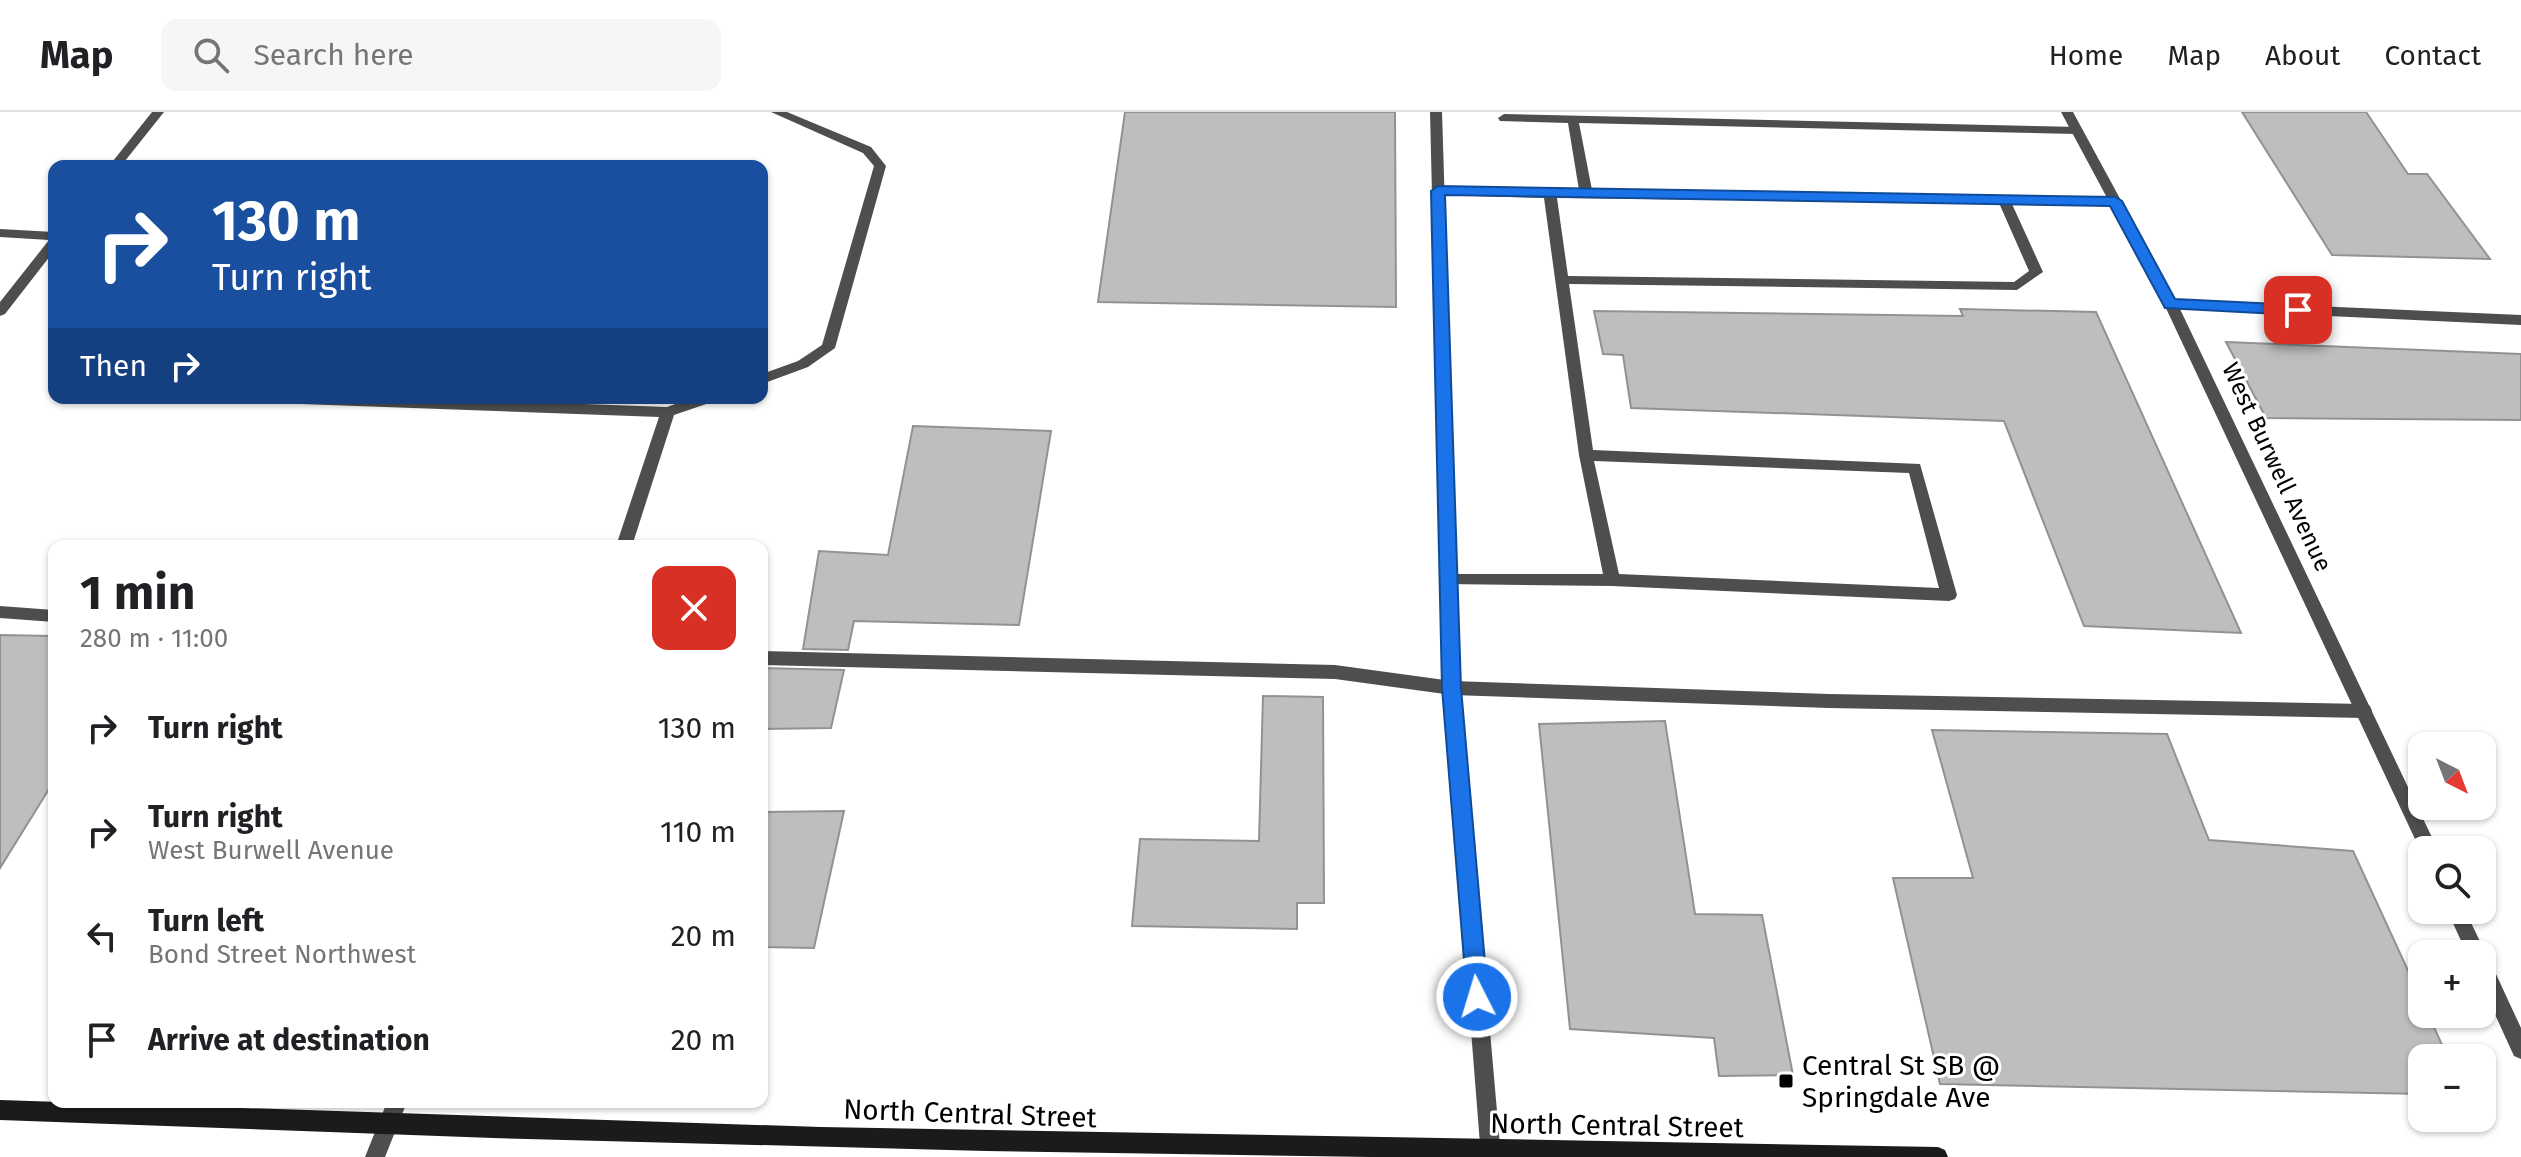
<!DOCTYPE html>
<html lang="en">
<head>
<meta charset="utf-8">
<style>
	body { margin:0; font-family:"Fira Sans",sans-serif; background:#f6f6f6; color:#202124; height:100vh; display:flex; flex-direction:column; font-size:30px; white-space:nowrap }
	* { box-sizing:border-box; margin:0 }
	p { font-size:26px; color:#757577 }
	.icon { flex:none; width:44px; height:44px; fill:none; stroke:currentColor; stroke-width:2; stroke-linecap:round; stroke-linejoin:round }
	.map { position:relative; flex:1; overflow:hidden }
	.side { position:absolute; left:48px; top:428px; width:720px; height:568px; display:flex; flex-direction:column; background:#fff; border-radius:16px; box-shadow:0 2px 6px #0004 }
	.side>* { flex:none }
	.top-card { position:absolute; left:48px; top:48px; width:720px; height:244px; border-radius:16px; box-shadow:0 2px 6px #0004; background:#1a4fa0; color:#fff; overflow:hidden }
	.needle { width:52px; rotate:138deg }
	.controls { position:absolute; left:2408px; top:620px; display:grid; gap:16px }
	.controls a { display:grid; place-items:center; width:88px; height:88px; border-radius:16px; background:#fff; box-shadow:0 2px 6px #0004; font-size:40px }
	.pin { position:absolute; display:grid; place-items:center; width:68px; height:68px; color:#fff; margin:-34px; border-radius:16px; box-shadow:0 4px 12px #0006 }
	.me { position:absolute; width:88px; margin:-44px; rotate:355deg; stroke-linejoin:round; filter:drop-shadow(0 0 6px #0008) }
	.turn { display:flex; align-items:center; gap:28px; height:168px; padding:0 32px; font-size:36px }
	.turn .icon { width:104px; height:104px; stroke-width:2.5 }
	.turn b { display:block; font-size:56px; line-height:68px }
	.then { display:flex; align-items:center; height:76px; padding:0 32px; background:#0003; gap:16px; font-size:30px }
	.round { display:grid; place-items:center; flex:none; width:84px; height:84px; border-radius:16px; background:#f6f6f6 }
	.summary { display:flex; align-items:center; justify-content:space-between; height:136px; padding:0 32px }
	h1 { font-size:48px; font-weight:700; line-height:60px }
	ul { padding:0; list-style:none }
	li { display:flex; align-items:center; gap:24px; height:104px; padding:0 32px }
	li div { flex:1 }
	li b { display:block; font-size:30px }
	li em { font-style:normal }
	header { display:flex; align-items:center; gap:48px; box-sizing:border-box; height:112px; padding:0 40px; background:#fff; border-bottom:2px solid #e0e0e0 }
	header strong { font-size:38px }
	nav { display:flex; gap:44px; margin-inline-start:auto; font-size:28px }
	.search { width:560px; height:72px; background:#f6f6f6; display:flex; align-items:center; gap:20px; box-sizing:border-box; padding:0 28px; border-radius:16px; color:#757577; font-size:30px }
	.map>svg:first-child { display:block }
</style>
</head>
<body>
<header>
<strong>Map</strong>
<div class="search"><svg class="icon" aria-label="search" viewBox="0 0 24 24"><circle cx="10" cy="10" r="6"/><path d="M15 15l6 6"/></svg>Search here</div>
<nav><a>Home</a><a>Map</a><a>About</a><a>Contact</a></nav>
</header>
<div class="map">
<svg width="2521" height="1045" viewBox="0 0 2521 1045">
	<rect width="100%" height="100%" fill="#fff"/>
	<!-- building -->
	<path fill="#bebebe" stroke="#929292" stroke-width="2" d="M1125,0H1395L1396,195L1098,190Z
		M2242,0H2366L2408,62H2427L2490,147L2332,143Z
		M1960,197L2096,200L2241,521L2084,514L2004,309L1631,296L1623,243L1603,242L1594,199L1963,204Z
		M2226,230L2521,242V308L2266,306Z
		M913,314L1051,319L1019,513L854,509L848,538L803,537L819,439L888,443Z
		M0,523L54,524V669L0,756Z
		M762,556L844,558L831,616L762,617Z
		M1263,584L1323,585L1324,791H1297V817L1132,814L1140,727L1259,729Z
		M1665,609L1695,802L1762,803L1793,963L1719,964L1714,926L1570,917L1539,612Z
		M1932,618L2167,622L2209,728L2353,739L2422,889V902H2428L2448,946H2422V982L1940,972L1893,766H1973Z
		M844,699L814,836L762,835V700Z"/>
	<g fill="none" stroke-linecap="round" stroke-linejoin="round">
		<!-- lane -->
		<path fill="#4e4e4e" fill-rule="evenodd" d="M771,0H787L871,35L886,54L835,236L808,255L762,272V262L798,249L822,233L874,54L863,41Z
			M1504,2L2081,15V21L2077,22L1579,11L1592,78L2119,86L2121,89L2115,93L2012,92L2043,160L2017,178L1569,172L1593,338L1920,352L1957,483L1955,487L1949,489L1612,474L1443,472L1441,468L1443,464L1449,462H1603L1579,343L1544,86L1438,83L1432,79L1438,75L1579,78L1568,11L1500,9L1498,6ZM1557,86L1999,91L2029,159L2014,170L1568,164ZM1594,349L1909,361L1939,476L1619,462Z
			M266,286H417L667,295L692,286H714L712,290L674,303L632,434H616L659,305L273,291Z
			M0,494L54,498V510L0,506Z
			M762,539L1335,553L1452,569L1829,582L2364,592L2370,594L2372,599L2370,604L2364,606L1829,596L1452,583L1335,567L762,553Z"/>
		<!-- street -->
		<path fill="#4e4e4e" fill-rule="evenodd" d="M152,0H164L121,54H109Z
			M1430,0H1442L1460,576L1501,1045H1481L1444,576Z
			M2061,0H2073L2175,188L2521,203V213L2180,197L2438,738H2422V742L2164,192Z
			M0,117L54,120V139L5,202L0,204V190L49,128L0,125Z
			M2447,798H2465L2486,842L2485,845L2489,847L2521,916V947L2514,944L2482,874V842H2467Z
			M387,990H407L385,1045H365Z"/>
		<!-- secondary -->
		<path fill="#1b1b1b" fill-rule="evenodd" d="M0,988L821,1015L1938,1035L1945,1038L1948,1045H1370L986,1039L493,1026L0,1008Z"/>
	</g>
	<!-- route -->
	<path fill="#1a73e8" stroke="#114b97" stroke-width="2" d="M1438,74L2115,85L2122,89L2175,187L2298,193L2306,198L2298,203L2165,196L2110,94L1445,83L1461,576L1488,885L1485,893L1477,896L1470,893L1467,885L1442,576L1431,79Z"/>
	<!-- markers -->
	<rect fill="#000" stroke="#fff" stroke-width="3" x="1778" y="961" width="16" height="16" rx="4"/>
	<g text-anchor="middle" stroke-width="6" stroke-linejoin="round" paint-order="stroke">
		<!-- street labels -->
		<g font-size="24" fill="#000" stroke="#fff">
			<text transform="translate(2277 355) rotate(65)" y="8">West Burwell Avenue</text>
		</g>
		<!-- near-poi labels -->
		<g font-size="28" fill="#000" stroke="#fff" text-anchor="start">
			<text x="1802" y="963">Central St SB @<tspan x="1802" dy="32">Springdale Ave</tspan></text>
		</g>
		<!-- near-street labels -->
		<g font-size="28" fill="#000" stroke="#fff">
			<text transform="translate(970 1001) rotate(2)" y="10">North Central Street</text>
			<text transform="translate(1617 1013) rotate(1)" y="10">North Central Street</text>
		</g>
	</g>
</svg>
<div class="controls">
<a><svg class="needle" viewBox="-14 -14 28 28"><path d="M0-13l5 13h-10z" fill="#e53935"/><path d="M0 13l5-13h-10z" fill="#757577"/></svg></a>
<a><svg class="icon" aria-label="search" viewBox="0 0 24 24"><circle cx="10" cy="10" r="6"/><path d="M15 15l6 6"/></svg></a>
<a>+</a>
<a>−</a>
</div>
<div class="pin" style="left:2298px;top:198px;background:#d93025"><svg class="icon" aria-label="arrive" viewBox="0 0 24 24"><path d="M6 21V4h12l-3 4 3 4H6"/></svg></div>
<svg class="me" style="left:1477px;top:885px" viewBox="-20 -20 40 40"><circle r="17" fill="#1a73e8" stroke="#fff" stroke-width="3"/><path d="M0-11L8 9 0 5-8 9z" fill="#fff"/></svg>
<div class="top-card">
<div class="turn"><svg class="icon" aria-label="right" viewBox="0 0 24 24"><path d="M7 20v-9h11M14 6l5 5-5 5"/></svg><div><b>130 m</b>Turn right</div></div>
<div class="then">Then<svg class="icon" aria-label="right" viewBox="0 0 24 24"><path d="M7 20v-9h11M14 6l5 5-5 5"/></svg></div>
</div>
<section class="side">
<div class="summary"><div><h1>1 min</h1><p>280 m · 11:00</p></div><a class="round" style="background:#d93025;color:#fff"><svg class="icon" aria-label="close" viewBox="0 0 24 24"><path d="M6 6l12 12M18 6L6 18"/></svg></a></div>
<ul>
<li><svg class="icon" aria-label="right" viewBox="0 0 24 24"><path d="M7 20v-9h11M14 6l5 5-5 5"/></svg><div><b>Turn right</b></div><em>130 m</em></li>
<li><svg class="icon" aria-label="right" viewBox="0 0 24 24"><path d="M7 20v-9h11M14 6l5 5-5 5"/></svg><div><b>Turn right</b><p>West Burwell Avenue</p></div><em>110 m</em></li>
<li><svg class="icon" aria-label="left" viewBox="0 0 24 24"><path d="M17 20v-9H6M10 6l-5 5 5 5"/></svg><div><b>Turn left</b><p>Bond Street Northwest</p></div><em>20 m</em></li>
<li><svg class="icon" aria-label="arrive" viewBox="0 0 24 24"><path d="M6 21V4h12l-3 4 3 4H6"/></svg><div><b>Arrive at destination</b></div><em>20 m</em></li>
</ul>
</section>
</div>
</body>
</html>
